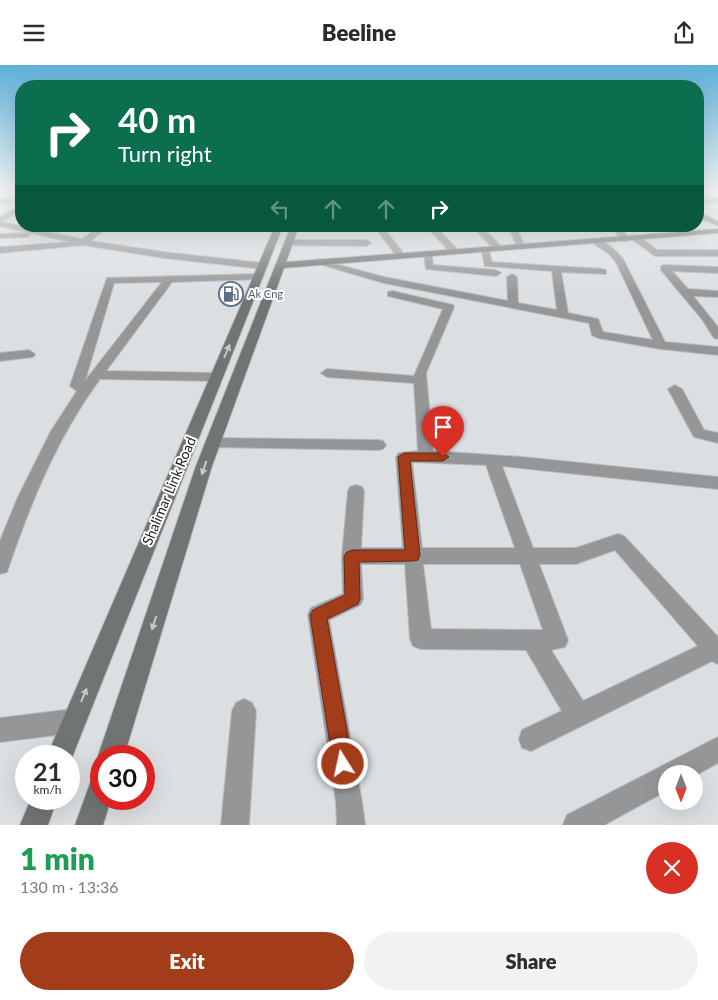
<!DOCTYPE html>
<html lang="en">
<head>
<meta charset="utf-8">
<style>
	body { margin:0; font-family:Lato,sans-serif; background:#f2f2f3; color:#2b2b33; height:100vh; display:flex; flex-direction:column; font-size:19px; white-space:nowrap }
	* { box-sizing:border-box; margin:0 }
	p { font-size:16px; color:#7c7c81 }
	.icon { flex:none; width:28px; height:28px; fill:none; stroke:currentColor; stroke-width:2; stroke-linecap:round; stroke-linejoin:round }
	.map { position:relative; height:760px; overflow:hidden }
	.side { display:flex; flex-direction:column; background:#fff; flex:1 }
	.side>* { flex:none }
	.top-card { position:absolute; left:15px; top:15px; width:689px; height:152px; border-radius:20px; box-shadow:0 5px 20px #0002; background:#0b6e4f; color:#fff; overflow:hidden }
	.needle { width:32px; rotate:180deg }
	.fabs { position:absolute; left:658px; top:700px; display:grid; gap:10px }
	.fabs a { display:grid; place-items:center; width:45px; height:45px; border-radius:50%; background:#fff; box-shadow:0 5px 20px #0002; font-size:25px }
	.speed { position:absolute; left:15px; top:680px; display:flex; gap:10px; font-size:25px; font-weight:700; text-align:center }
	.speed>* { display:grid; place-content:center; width:65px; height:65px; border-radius:50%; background:#fff; box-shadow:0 5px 20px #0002; line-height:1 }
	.speed small { font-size:12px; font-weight:400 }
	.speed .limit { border:8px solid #d22; background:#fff; color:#111 }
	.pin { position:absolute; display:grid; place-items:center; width:42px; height:42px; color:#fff; margin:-51px -21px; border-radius:50% 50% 50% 0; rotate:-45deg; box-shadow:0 0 5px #0007 }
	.pin .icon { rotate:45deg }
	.me { position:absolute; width:55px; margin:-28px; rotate:350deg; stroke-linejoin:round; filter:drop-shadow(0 0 4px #0008) }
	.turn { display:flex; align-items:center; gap:18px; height:105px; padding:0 20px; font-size:22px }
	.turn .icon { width:65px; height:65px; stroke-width:2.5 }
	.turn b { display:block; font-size:35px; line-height:42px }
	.lanes { display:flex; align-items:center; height:48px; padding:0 20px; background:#0003; justify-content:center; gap:25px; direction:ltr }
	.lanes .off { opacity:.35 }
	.round { display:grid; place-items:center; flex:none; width:52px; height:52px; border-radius:26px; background:#f2f2f3 }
	.head { display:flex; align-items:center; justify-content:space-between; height:85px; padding:0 20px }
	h1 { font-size:30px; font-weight:800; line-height:38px; color:#1e9e55 }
	.action { display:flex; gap:10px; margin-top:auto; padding:10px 20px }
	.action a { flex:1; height:58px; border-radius:30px; background:#a33c1b; color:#fff; font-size:20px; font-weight:800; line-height:58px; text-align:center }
	.action a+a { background:#f2f2f3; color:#2b2b33 }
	header { display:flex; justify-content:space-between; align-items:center; height:65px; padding:0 20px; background:#fff; font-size:22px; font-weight:800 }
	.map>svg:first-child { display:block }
</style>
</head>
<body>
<header><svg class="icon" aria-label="menu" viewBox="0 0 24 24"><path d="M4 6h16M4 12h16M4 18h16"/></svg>Beeline<svg class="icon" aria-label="share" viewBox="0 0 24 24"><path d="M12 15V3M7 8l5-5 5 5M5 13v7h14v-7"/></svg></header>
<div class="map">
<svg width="718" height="760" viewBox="0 0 718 760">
	<rect width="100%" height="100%" fill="#dbdfe2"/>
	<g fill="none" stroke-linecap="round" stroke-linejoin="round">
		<defs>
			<path id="street" d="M718,133V137L698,139V135Z
				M0,134H10L14,136L10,138H0Z
				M21,140V145L1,157L82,174L100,161H110L90,176L164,187L263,198L268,201L263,204L164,193L83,180L0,188V182L71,177L0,161V152Z
				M187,161H280L282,163L278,165L191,163Z
				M374,161H382L404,189V193H398Z
				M426,161H435L458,185V189H452Z
				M472,161H481L501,181V185H495Z
				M508,161H516L525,182L524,184H518Z
				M612,161H620L629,174L628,176H622Z
				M29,168L30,170L26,172L0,173V169Z
				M633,171H639L657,185H718V191H655L633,175Z
				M593,174C604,173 616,186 623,194L665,277L718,282V290L661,284L598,273L592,270L589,258L384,218L312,197L317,194L384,212L508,236L507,212L512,209L517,212L518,238L557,245L552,206L485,201L481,184L482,182H488L492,197L603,204L606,205V209L561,207L568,248L598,254L603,267L653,275L616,197L609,189L593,178Z
				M289,175H367L371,178L367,181L286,180V176Z
				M428,186L432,189L433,200L496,205L501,208L496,211L426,204L424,189Z
				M664,200L718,202V208L672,206L688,224L718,226V232L693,231L718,262V274L714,273L702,254L661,205V201Z
				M258,209L263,212L261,214L172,217L106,306L216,308L222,312L216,316L100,314C58,371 32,434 9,501L7,507L0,509V476L18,432L51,366L77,326L70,321L107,213ZM162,217L85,316L114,218Z
				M392,226L453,240L454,242L426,308L433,386L522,392L718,412V424L502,401L533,483H576L618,469L624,471L718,572V599L712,596L531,686L522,683L519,674L522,665L562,646L526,585L421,584L413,581L410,574L405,499H361L363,534L360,540L329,555L362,737L365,760H337L336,737L308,550L311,543L343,529L342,491L348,426L350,422L356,420L362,422L364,426L361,483H403L396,392L399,388L418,386L414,318L327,312L321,308L327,304L414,311L443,244L388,231V227ZM412,397L486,400L515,483H422ZM615,485L698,581L583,636L551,585L565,582L568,575L539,499H576ZM423,499H520L543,565L431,564Z
				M29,285L35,289L33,292L0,296V288Z
				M675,320L682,324L704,365L718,368V378L694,372L668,324Z
				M213,373L378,375L383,376L386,380L383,384L378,385L208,382L206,378L208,374Z
				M244,634L252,638L256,646L249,760H221L232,646L236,638Z
				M73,644L82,647L85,656L82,665L73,668L0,677V653Z
				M718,672V698L694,711V709H666V726L604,760H563L567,750Z"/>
			<path id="secondary" d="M698,147L718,156V161L698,152Z
				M275,161H283L69,700V691H47Z
				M291,161H299L286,197L718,164V168L284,203L212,401L124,691H101V698L98,691L196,401Z
				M101,709V734H111L103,760H75L92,713Z
				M31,734H57L48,760H20Z"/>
		</defs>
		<!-- street casing -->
		<use href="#street" stroke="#b8bbbe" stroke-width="2"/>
		<!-- secondary casing -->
		<use href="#secondary" stroke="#b8bbbe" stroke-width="2"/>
		<!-- street -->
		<use href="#street" fill="#949697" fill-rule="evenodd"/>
		<!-- secondary -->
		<use href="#secondary" fill="#717475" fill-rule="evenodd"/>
	</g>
	<!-- one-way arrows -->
	<defs><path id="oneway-solid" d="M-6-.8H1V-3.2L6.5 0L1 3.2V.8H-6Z" transform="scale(1.25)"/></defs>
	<g fill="#c6c7c8">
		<use href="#oneway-solid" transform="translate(227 286) rotate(-67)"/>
		<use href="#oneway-solid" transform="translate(204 403) rotate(109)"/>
		<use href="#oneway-solid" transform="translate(154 558) rotate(108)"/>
		<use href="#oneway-solid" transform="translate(84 630) rotate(-67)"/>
	</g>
	<!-- sky -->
	<linearGradient id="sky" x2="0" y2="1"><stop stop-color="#5eb0d9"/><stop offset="0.54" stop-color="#eff1f2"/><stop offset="1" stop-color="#eff1f2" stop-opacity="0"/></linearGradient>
	<rect width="718" height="230" fill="url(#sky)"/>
	<!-- route -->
	<path fill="#a33c1b" stroke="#6a2712" d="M404,388H443L449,392L443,396H410L420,490L418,495L413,496L359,497L360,534L358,539L327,554L353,699L350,706L343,709L336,706L333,699L310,550L313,545L345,530L344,491L347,487L352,485H405L398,392Z"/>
	<!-- icons -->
	<defs>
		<symbol id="fuel-ring" viewBox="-11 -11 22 22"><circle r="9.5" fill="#fff" stroke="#5c6f8a" stroke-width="1.5"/><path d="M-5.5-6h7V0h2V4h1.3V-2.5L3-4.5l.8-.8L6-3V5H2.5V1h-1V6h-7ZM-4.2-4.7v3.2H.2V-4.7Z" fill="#5c6f8a"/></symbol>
	</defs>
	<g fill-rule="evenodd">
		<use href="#fuel-ring" x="217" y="215" width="28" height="28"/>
	</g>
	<g text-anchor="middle" stroke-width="4" stroke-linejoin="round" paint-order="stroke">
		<!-- far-service labels -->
		<g font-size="11" fill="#4e5e75" stroke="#fff" text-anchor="start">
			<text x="248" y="233">Ak Cng</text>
		</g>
		<!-- street labels -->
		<g font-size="14" fill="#18191a" stroke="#fff">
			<text transform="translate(169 426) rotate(-67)" y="5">Shalimar Link Road</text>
		</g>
	</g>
</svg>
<div class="fabs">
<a><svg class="needle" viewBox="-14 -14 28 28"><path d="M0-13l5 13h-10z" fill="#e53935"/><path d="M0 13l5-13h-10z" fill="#7c7c81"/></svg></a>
</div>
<div class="speed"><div>21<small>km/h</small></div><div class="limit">30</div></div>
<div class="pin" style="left:443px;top:392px;background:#d93025"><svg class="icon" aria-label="arrive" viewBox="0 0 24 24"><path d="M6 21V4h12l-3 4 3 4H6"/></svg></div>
<svg class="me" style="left:343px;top:699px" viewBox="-20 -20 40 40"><circle r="17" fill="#a33c1b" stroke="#fff" stroke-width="3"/><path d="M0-11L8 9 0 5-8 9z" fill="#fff"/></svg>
<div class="top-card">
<div class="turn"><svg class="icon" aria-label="right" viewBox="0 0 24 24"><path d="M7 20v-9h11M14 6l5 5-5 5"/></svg><div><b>40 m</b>Turn right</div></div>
<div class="lanes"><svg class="icon off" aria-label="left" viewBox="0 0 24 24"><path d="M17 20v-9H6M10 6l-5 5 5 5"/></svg><svg class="icon off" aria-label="ahead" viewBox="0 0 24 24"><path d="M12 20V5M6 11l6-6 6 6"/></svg><svg class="icon off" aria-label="ahead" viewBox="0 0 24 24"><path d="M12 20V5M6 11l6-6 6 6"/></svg><svg class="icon" aria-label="right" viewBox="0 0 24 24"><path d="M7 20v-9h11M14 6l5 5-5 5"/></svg></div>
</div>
</div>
<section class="side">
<div class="head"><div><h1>1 min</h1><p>130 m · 13:36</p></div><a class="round" style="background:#d93025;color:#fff"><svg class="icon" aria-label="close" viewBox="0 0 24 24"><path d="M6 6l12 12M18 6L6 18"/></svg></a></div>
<div class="action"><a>Exit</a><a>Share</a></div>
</section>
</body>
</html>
